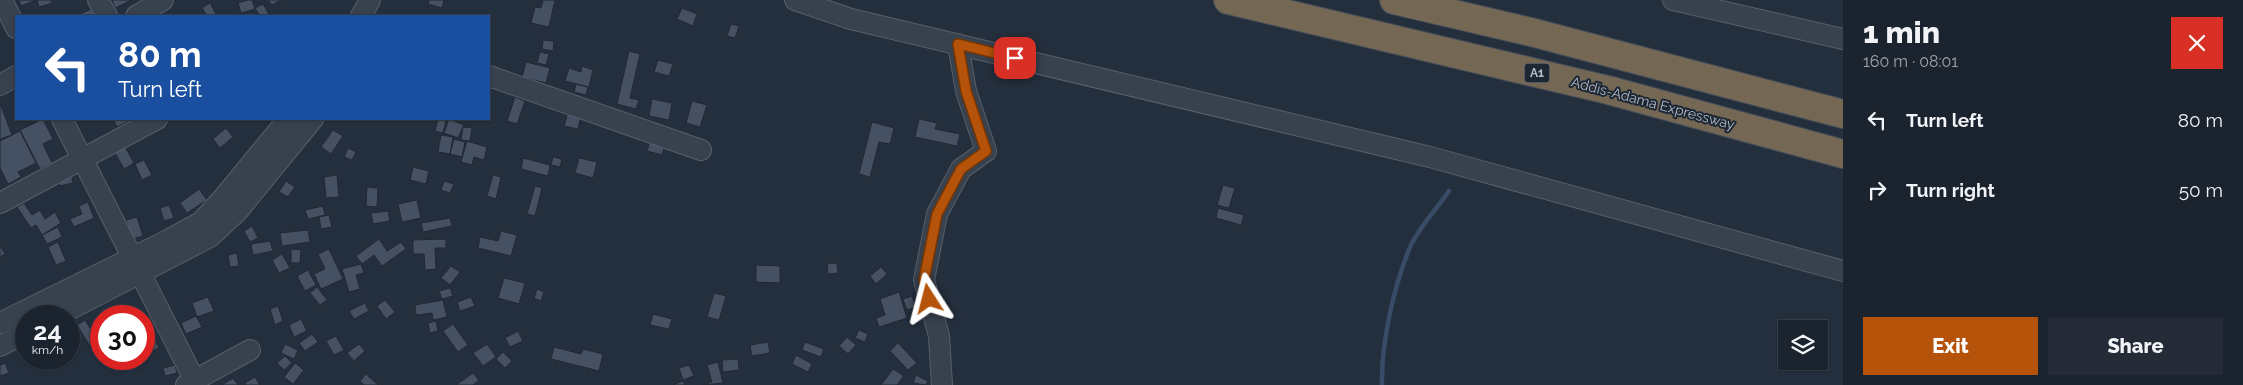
<!DOCTYPE html>
<html lang="en">
<head>
<meta charset="utf-8">
<style>
	body { margin:0; font-family:Raleway,sans-serif; background:#242b36; color:#f1f3f6; height:100vh; display:flex; flex-direction:column; font-size:19px; white-space:nowrap }
	* { box-sizing:border-box; margin:0 }
	p { font-size:16px; color:#a0a4aa }
	.icon { flex:none; width:28px; height:28px; fill:none; stroke:currentColor; stroke-width:2; stroke-linecap:round; stroke-linejoin:round }
	.map { position:relative; flex:1; overflow:hidden }
	.side { display:flex; flex-direction:column; background:#1b232e; width:400px }
	.side>* { flex:none }
	.banner { position:absolute; left:15px; top:15px; width:475px; height:105px; border-radius:0px; box-shadow:0 1px 4px #0004,0 0 0 1px #39404a; background:#1a4fa0; color:#fff; overflow:hidden }
	.controls { position:absolute; left:1778px; top:320px; display:grid; gap:10px }
	.controls a { display:grid; place-items:center; width:50px; height:50px; border-radius:0px; background:#1b232e; box-shadow:0 1px 4px #0004,0 0 0 1px #39404a; font-size:25px }
	.speed { position:absolute; left:15px; top:305px; display:flex; gap:10px; font-size:25px; font-weight:700; text-align:center }
	.speed>* { display:grid; place-content:center; width:65px; height:65px; border-radius:50%; background:#1b232e; box-shadow:0 1px 4px #0004,0 0 0 1px #39404a; line-height:1 }
	.speed small { font-size:12px; font-weight:400 }
	.speed .limit { border:8px solid #d22; background:#fff; color:#111 }
	.pin { position:absolute; display:grid; place-items:center; width:42px; height:42px; color:#fff; margin:-21px; border-radius:10px; box-shadow:0 2px 8px #0006 }
	.me { position:absolute; width:55px; margin:-28px; rotate:351deg; stroke-linejoin:round; filter:drop-shadow(0 0 4px #0008) }
	.turn { display:flex; align-items:center; gap:18px; height:105px; padding:0 20px; font-size:22px }
	.turn .icon { width:65px; height:65px; stroke-width:2.5 }
	.turn b { display:block; font-size:35px; line-height:42px }
	.round { display:grid; place-items:center; flex:none; width:52px; height:52px; border-radius:0px; background:#242b36 }
	.head { display:flex; align-items:center; justify-content:space-between; height:85px; padding:0 20px }
	h1 { font-size:30px; font-weight:800; line-height:38px }
	.button { display:flex; gap:10px; margin-top:auto; padding:10px 20px }
	.button a { flex:1; height:58px; border-radius:0px; background:#b45309; color:#fff; font-size:20px; font-weight:800; line-height:58px; text-align:center }
	.button a+a { background:#242b36; color:#f1f3f6 }
	ul { padding:0; list-style:none }
	li { display:flex; align-items:center; gap:15px; height:70px; padding:0 20px }
	li div { flex:1 }
	li b { display:block; font-size:19px }
	li em { font-style:normal }
	main { display:flex; flex:1; min-height:0 }
	.map>svg:first-child { display:block }
</style>
</head>
<body>
<main>
<div class="map">
<svg width="1843" height="385" viewBox="0 0 1843 385">
	<rect width="100%" height="100%" fill="#242f3e"/>
	<g fill="none" stroke-linecap="round" stroke-linejoin="round">
		<!-- stream -->
		<path stroke="#394c67" stroke-width="4.5" d="M1382,385C1381,343 1394,286 1410,247C1417,230 1438,207 1449,191"/>
	</g>
	<!-- building -->
	<path fill="#455162" stroke="#1f2835" d="M19,0H36L21,6Z
		M37,0H51L52,3L39,7Z
		M112,0H130V1L115,8Z
		M248,0H252L255,9L241,13L238,3Z
		M268,0H281L272,5Z
		M429,0H444L442,8L428,4Z
		M543,0H555L549,27L531,23L535,7L541,8Z
		M210,3L217,16H207L202,8Z
		M263,4L270,16H260L255,8Z
		M94,8L97,16H75Z
		M682,8L697,14L693,26L677,19Z
		M731,24L739,26L735,38L727,36Z
		M543,40L554,41L553,51L542,49Z
		M629,51L640,54L630,98L639,100L636,109L617,104Z
		M540,52L549,54L546,65L537,63Z
		M658,60L673,64L669,76L654,72Z
		M526,62L550,68L546,83L522,77Z
		M582,66L593,70L589,87L565,81L569,68L581,72Z
		M576,84L588,87L586,95L574,92Z
		M515,97L525,101L517,124L507,121Z
		M652,99L672,103L669,120L649,116Z
		M692,101L707,105L700,127L686,123Z
		M0,103L12,135L0,139Z
		M568,112L581,115L578,129L564,126Z
		M43,119L53,139L43,144L52,163L40,169L20,130Z
		M113,119H133L117,127Z
		M438,119L446,121L443,133L435,131Z
		M449,119L464,125L458,138L444,133Z
		M919,119L937,123L935,129L960,134L957,146L915,137Z
		M872,122L894,128L890,144L879,142L870,177L859,174Z
		M463,127L472,128L470,141L461,140Z
		M226,128L233,137L220,148L213,139Z
		M333,130L343,136L331,154L321,147Z
		M20,131L36,163L18,172L21,177L8,184L0,168V141Z
		M441,135L453,137L450,154L438,152Z
		M651,137L666,142L662,155L647,151Z
		M454,139L465,142L462,157L450,154Z
		M467,141L487,147L484,160L474,157L472,165L461,162Z
		M124,145L134,163L124,169L114,151Z
		M348,148L356,152L352,160L344,157Z
		M553,157L562,159L560,167L551,165Z
		M523,158L550,165L548,176L521,169Z
		M579,158L597,162L593,178L575,173Z
		M144,160L152,175L142,180L135,164Z
		M413,167L429,171L426,184L410,180Z
		M71,174L73,183L60,186L58,177Z
		M337,175L339,197L326,198L324,177Z
		M493,175L501,177L496,199L487,196Z
		M286,181L295,187L288,197L279,192Z
		M444,181L454,184L450,193L441,190Z
		M1223,185L1235,188L1229,208L1217,205Z
		M535,186L542,188L535,216L527,214Z
		M367,187L378,188L377,207L366,206Z
		M199,189L207,200L187,213L180,203Z
		M417,200L421,218L402,222L398,204Z
		M88,202L94,218L74,227L70,219L82,214L79,206Z
		M24,203L32,215L40,210L45,219L55,212L61,223L42,235L36,225L31,228L17,207Z
		M169,205L174,218L164,221L160,208Z
		M323,206L325,215L308,219L305,210Z
		M1218,208L1244,215L1241,225L1216,218Z
		M388,211L390,221L373,224L371,213Z
		M329,215L332,227L321,229L319,217Z
		M137,217L143,236L132,239L126,220Z
		M450,218L452,226L423,232L421,223Z
		M252,226L258,238L250,242L244,231Z
		M58,227L62,237L47,244L42,235Z
		M308,230L310,242L282,246L280,233Z
		M501,231L517,235L511,256L478,248L480,237L498,241Z
		M379,239L387,251L401,242L406,249L382,266L374,255L362,264L356,256Z
		M446,239V248H435L436,269L425,270L424,254H413V240Z
		M270,241L273,251L253,255L251,244Z
		M58,242L66,261L56,265L48,247Z
		M0,245L5,254L0,257Z
		M291,249L301,250L300,263H291Z
		M329,249L343,279L321,289L314,274L325,269L318,254Z
		M237,253L239,266L230,267L228,255Z
		M282,254L290,268L279,273L272,260Z
		M837,263L838,273L828,274L827,264Z
		M361,264L364,273L356,275L360,289L349,292L342,269Z
		M756,265L780,266V283L756,282Z
		M451,266L460,272L450,285L441,278Z
		M881,267L887,274L876,284L870,276Z
		M308,270L316,285L305,291L297,276Z
		M504,278L525,283L519,304L498,298Z
		M317,287L327,300L320,305L310,293Z
		M450,288L453,296L442,299L439,291Z
		M537,289L544,292L541,301L534,298Z
		M899,292L907,318L879,327L876,318L885,315L880,299Z
		M714,293L726,296L719,320L707,317Z
		M912,296L916,307L907,310L903,299Z
		M208,297L214,311L197,317L192,303Z
		M471,297L475,306L460,311L457,302Z
		M385,300L395,312L386,319L377,306Z
		M443,300L447,317L433,320L432,313L416,315L415,305Z
		M365,303L369,311L354,319L349,311Z
		M278,306L283,321L275,325L270,309Z
		M653,314L672,319L669,329L650,325Z
		M196,316L202,327L186,334L181,323Z
		M301,319L307,331L294,337L289,325Z
		M85,320L101,346L93,351L77,325Z
		M436,321L438,331L430,333L428,323Z
		M453,324L468,345L458,352L443,331Z
		M72,330L77,346L70,349L69,331Z
		M859,330L868,334L865,342L855,338Z
		M518,331L523,341L510,347L505,338Z
		M312,334L318,342L305,351L299,343Z
		M154,336L159,348L144,355V341Z
		M336,336L344,350L334,355L326,341Z
		M847,337L856,345L848,354L839,346Z
		M768,342L770,353L752,356L750,345Z
		M805,342L824,349L821,357L802,350Z
		M898,343L917,363L908,370L890,351Z
		M285,344L298,350L294,359L281,353Z
		M359,344L365,351L354,361L347,353Z
		M487,344L496,357L483,366L473,353Z
		M554,347L581,354L583,349L603,354L599,371L551,359Z
		M503,352L512,361L505,368L496,359Z
		M796,355L812,364L808,372L792,364Z
		M285,356L292,363L284,370L277,363Z
		M35,359H57L59,366L38,371Z
		M738,359L739,370L723,372L722,360Z
		M718,362L723,383L703,385L712,382L707,365Z
		M5,363L9,373L0,376V365Z
		M295,363L304,370L293,384L284,377Z
		M175,365L177,373L165,376L163,368Z
		M689,365L694,376L683,380L679,368Z
		M893,369L904,376L897,385H881Z
		M473,373L479,380L473,385H456Z
		M366,374L378,385H364L360,381Z
		M916,375L928,381L926,385L913,383Z
		M255,377L260,385H246L245,383Z
		M233,378L238,385H222Z
		M683,381L685,385H673Z"/>
	<g fill="none" stroke-linecap="round" stroke-linejoin="round">
		<defs>
			<path id="minor" d="M2,0L16,28
				M98,0L107,16
				M795,0L851,19L1430,157L1843,271
				M1673,0L1843,39
				M136,16L163,0
				M361,16L370,0
				M489,76L701,150
				M0,85L16,76
				M62,119L197,385
				M0,203L157,119
				M57,316L210,237L237,212L313,119
				M0,323L170,239L201,222L223,198L288,119
				M0,346L26,332
				M186,385L250,350
				M942,385L939,336L924,280L937,214L961,169L986,151L966,91L958,44"/>
			<path id="highway" d="M1228,0L1608,90L1843,154
				M1394,0L1531,32L1843,114"/>
		</defs>
		<!-- minor casing -->
		<use href="#minor" stroke="#565f6c" stroke-width="22"/>
		<!-- highway casing -->
		<use href="#highway" stroke="#434c59" stroke-width="30"/>
		<!-- minor -->
		<use href="#minor" stroke="#38414e" stroke-width="20"/>
		<!-- highway -->
		<use href="#highway" stroke="#746855" stroke-width="28"/>
	</g>
	<g fill="none" stroke-linecap="round" stroke-linejoin="round">
		<defs>
			<path id="route" d="M929,299L924,280L937,214L961,169L986,151L966,91L958,44L1015,58"/>
		</defs>
		<!-- route casing -->
		<use href="#route" stroke="#753606" stroke-width="12"/>
		<!-- route -->
		<use href="#route" stroke="#b45309" stroke-width="9"/>
	</g>
	<g text-anchor="middle" stroke-width="4" stroke-linejoin="round" paint-order="stroke">
		<!-- shield labels -->
		<rect fill="#1d2633" stroke="#878f9c" stroke-width="1" x="1524.5" y="63.5" width="25" height="19" rx="4"/>
		<g font-size="12" font-weight="bold" fill="#b4bcc9">
			<text x="1537" y="77">A1</text>
		</g>
		<!-- street labels -->
		<g font-size="14" fill="#b4bcc9" stroke="#1d2633">
			<text transform="translate(1653 103) rotate(15)" y="5">Addis-Adama Expressway</text>
		</g>
	</g>
</svg>
<div class="controls">
<a><svg class="icon" aria-label="layers" viewBox="0 0 24 24"><path d="M12 4l9 5-9 5-9-5zM3 14l9 5 9-5"/></svg></a>
</div>
<div class="speed"><div>24<small>km/h</small></div><div class="limit">30</div></div>
<div class="pin" style="left:1015px;top:58px;background:#d93025"><svg class="icon" aria-label="arrive" viewBox="0 0 24 24"><path d="M6 21V4h12l-3 4 3 4H6"/></svg></div>
<svg class="me" style="left:929px;top:299px" viewBox="-20 -20 40 40"><path d="M0-17L14 15 0 8-14 15z" fill="#b45309" stroke="#fff" stroke-width="4"/></svg>
<div class="banner">
<div class="turn"><svg class="icon" aria-label="left" viewBox="0 0 24 24"><path d="M17 20v-9H6M10 6l-5 5 5 5"/></svg><div><b>80 m</b>Turn left</div></div>
</div>
</div>
<section class="side">
<div class="head"><div><h1>1 min</h1><p>160 m · 08:01</p></div><a class="round" style="background:#d93025;color:#fff"><svg class="icon" aria-label="close" viewBox="0 0 24 24"><path d="M6 6l12 12M18 6L6 18"/></svg></a></div>
<ul>
<li><svg class="icon" aria-label="left" viewBox="0 0 24 24"><path d="M17 20v-9H6M10 6l-5 5 5 5"/></svg><div><b>Turn left</b></div><em>80 m</em></li>
<li><svg class="icon" aria-label="right" viewBox="0 0 24 24"><path d="M7 20v-9h11M14 6l5 5-5 5"/></svg><div><b>Turn right</b></div><em>50 m</em></li>
</ul>
<div class="button"><a>Exit</a><a>Share</a></div>
</section>
</main>
</body>
</html>
